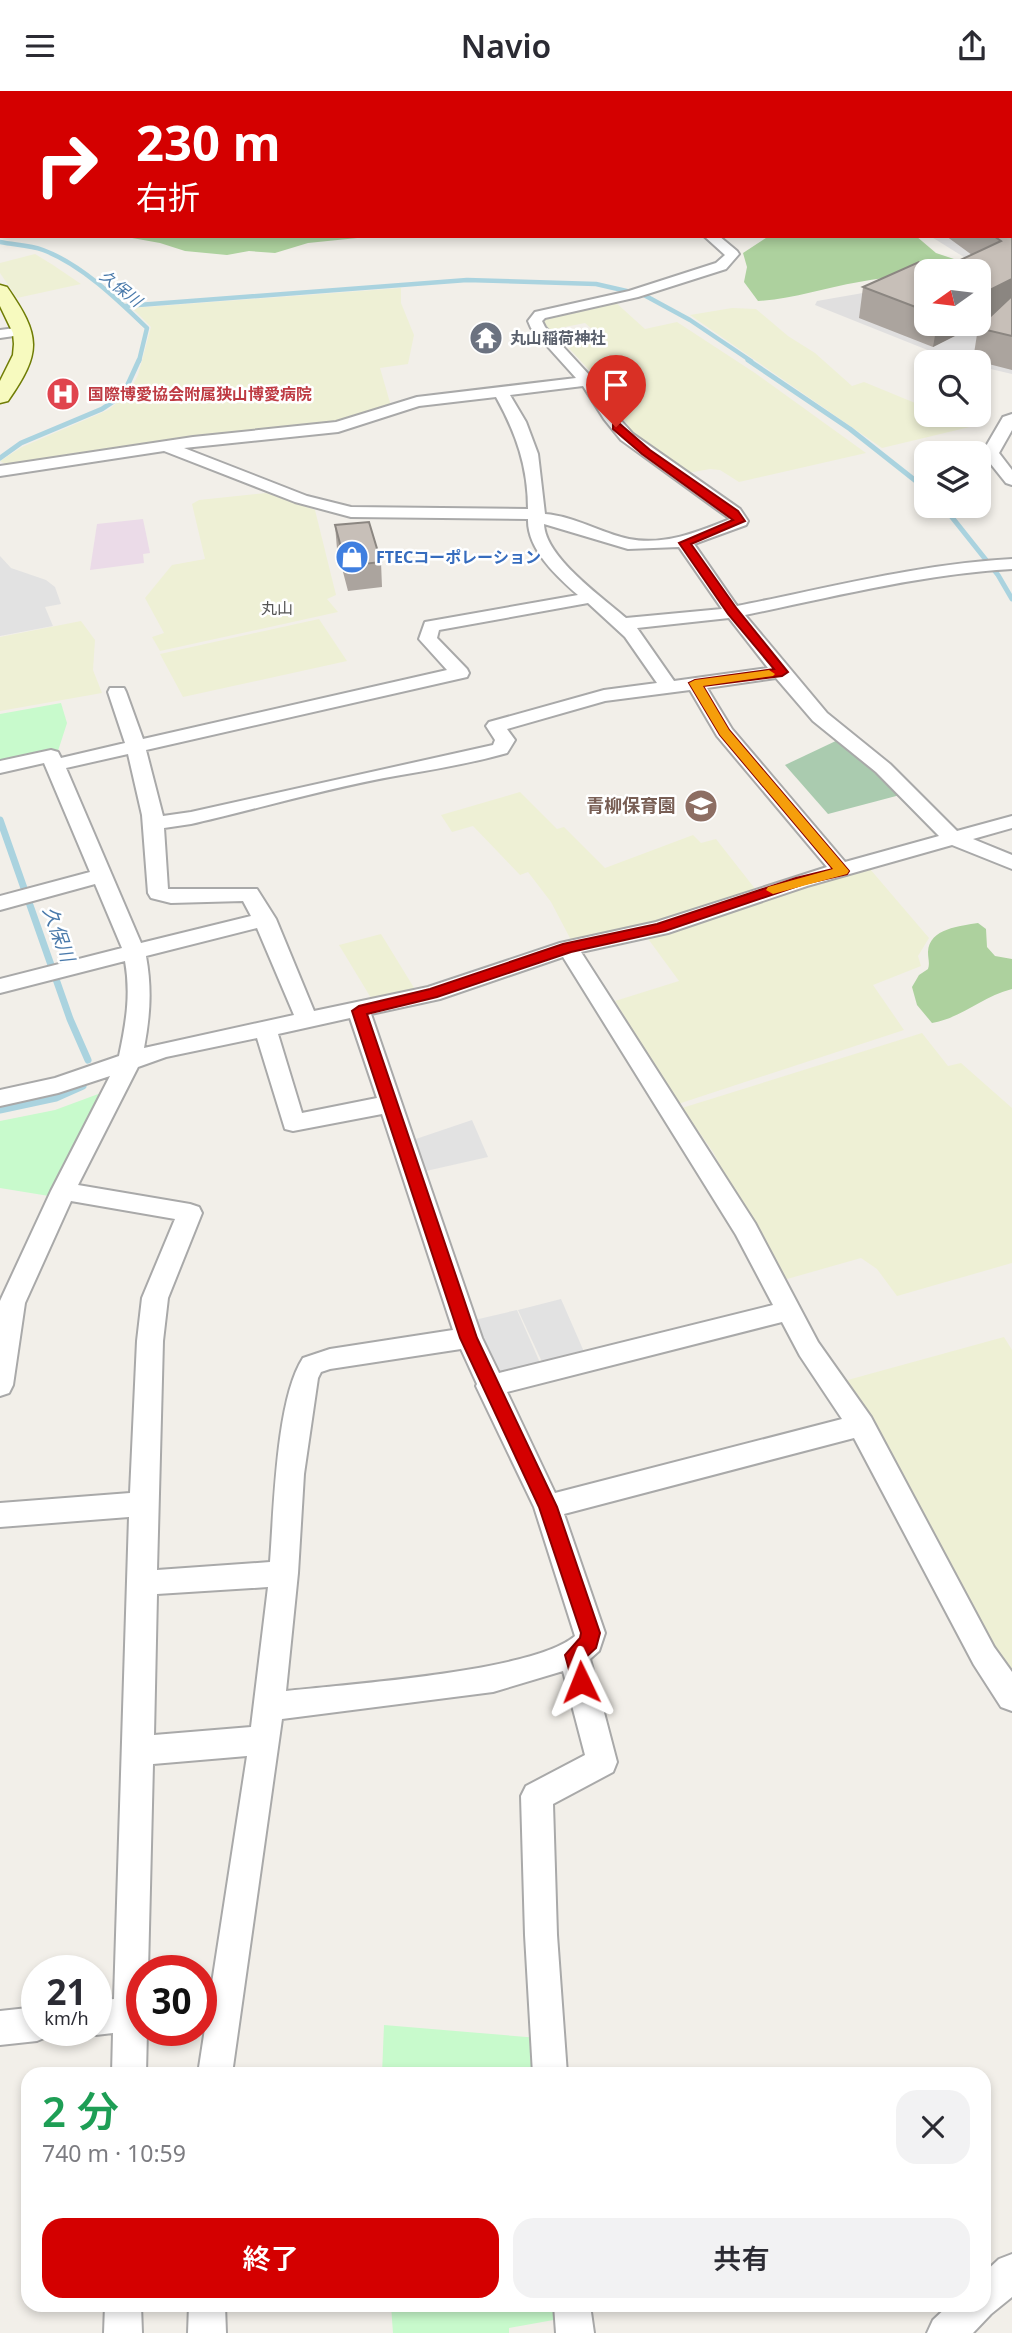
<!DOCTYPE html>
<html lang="ja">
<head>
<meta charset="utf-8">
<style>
	body { margin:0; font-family:"Noto Sans","Noto Sans JP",sans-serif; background:#f2f2f3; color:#2b2b33; height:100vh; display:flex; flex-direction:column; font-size:26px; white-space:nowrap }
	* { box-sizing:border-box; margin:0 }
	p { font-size:23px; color:#7c7c81 }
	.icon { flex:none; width:38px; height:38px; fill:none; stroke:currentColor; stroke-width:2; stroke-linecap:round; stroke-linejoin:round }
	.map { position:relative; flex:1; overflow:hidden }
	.sheet { position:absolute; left:21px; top:1976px; width:970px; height:245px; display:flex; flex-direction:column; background:#fff; border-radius:21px; box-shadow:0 4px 10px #0003 }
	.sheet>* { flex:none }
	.top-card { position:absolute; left:0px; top:0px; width:1013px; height:147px; box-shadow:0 4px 10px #0003; background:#d40000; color:#fff; overflow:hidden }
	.needle { width:46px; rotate:256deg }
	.controls { position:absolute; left:914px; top:168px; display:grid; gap:14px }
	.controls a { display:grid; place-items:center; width:77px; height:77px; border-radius:14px; background:#fff; box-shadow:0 4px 10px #0003; font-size:35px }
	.speed { position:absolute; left:21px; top:1864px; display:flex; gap:14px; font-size:35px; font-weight:700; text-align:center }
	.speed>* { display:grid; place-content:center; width:91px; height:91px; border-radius:50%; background:#fff; box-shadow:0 4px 10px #0003; line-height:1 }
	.speed small { font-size:18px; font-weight:400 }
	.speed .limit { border:10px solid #d22; background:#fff; color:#111 }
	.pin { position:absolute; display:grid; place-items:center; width:60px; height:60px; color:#fff; margin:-72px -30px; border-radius:50% 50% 50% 0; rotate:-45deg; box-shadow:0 0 7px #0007 }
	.pin .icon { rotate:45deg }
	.me { position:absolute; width:77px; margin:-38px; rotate:358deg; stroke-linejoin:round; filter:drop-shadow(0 0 5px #0008) }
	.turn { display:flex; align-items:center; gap:24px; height:147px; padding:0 21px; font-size:32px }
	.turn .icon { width:91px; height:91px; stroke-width:2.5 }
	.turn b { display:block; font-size:49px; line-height:60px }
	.round { display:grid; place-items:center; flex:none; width:74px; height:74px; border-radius:21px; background:#f2f2f3 }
	.summary { display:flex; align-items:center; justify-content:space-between; height:119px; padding:0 21px }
	h1 { font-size:42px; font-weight:600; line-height:52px; color:#1e9e55 }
	.primary-button { display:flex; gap:14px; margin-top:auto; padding:14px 21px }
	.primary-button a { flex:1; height:80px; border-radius:21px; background:#d40000; color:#fff; font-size:28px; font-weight:600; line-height:80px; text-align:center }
	.primary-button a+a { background:#f2f2f3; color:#2b2b33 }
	header { display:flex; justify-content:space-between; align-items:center; height:91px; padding:0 21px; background:#fff; font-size:32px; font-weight:600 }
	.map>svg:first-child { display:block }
</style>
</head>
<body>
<header><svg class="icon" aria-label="menu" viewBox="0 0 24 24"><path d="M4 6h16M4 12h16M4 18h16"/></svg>Navio<svg class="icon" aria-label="share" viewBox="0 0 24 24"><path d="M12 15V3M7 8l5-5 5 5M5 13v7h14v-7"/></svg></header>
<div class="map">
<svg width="1012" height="2242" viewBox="0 0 1012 2242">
	<rect width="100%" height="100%" fill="#f2efe9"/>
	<!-- residential -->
	<path fill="#e0dfdf" d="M1012,87V283L978,275V271L945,266L815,214L817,210L926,191V233H978L988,181L930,145H1012Z"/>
	<!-- industrial -->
	<path fill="#ebdbe8" d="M143,428L150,462L143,463L144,472L90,479L97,433Z"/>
	<!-- farmland -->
	<path fill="#eef0d5" d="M35,163L53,174L81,193L17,207L0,182V172Z
		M401,197V212L414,244L408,273L380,277L391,315L341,332L7,374L0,370L22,356L108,319L128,303L138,284L151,236L132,217Z
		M614,210L645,238L677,231L755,282L866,362L739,391L720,379L710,378L688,382L636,346L592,282L565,253L600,245L585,232L550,239L545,233L544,228L551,224Z
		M732,217L756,218L788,245L815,262L852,295L864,291L920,314L926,324L936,330L966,324L978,334L882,357L690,224Z
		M266,402L315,419L336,504L327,508L338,521L160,560L152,546L164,542L145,507L172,474L205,468L192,413L199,409Z
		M319,528L347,570L183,606L160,563Z
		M81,530L95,549L93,579L102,602L0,620V546Z
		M520,701L557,738L564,736L605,777L693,744L701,752L716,748L756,799L665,828L571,849L551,811L528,781L520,784L473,735L452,741L441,724Z
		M870,778L929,847L918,865L921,875L873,894L904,939L678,1013L615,910L679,890L646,845L804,795Z
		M381,843L416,900L374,912L339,854Z
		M922,942L948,975L961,972L1012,1017V1172L897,1205L877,1178L861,1167L780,1190L713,1061L682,1017Z
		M1004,1246L1012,1259V1595L844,1290Z"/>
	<!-- forest -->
	<path fill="#add19e" d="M121,145H377L308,152L275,162L249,160L227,164L185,160L160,152Z
		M769,145H916L936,162L957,169L960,173C927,182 893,185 859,191C824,197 793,208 758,210L744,191L747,176L743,162Z
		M978,832L986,838L987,856L995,865L1012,868V898C981,906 964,926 932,932L917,914L912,896L919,884L928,878C930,872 928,868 928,861C929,837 961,835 978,832Z"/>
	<!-- cemetery -->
	<path fill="#aacbaf" d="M840,648L900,704L828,723L785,674Z"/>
	<!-- park -->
	<path fill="#c8facc" d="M61,612L67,632L58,660L0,672V623Z
		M101,1002L49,1105L0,1097V1030L55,1019Z
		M384,1934L539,1947L540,1983H382Z
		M391,2214H558L559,2228L509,2237V2242H393Z"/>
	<!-- parking -->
	<path fill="#e2e2e2" d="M0,465L11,477L46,489L55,496L61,513L45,516L53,535L0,545Z
		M472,1029L488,1066L426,1080L418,1076L410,1050Z
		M561,1208L585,1263L543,1273L518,1219Z
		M517,1219L541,1274L493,1285L470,1230Z"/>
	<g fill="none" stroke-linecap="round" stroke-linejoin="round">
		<!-- stream-far2 -->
		<path stroke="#aad3df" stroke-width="4.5" d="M0,151C14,154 29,154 43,159C81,173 118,209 147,237L139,270
			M125,215L467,189L596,193L644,204L690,229L751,270"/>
		<!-- stream-far1 -->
		<path stroke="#aad3df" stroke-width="5" d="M748,269L850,338L926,398
			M0,367L21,352L102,318L123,304L139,269
			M943,415L998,484L1012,508"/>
		<!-- stream -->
		<path stroke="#aad3df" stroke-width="7" d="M0,729L70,928L88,969
			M0,1019L56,1007L83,995"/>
		<defs>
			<path id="minor" d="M79,0H95L78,2Z
				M148,0H161L162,2H149Z
				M221,0H234L235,2H222Z
				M290,0H304L305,2H291Z
				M378,0H396L377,2Z
				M428,0H442L443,2H429Z
				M527,0H548L526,2Z
				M631,0H649L650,2H632Z
				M666,0H688L665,2Z
				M743,0H761L762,2H744Z
				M2,30V38L0,39V31Z
				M704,145H719L737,160L739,163L726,178L638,206L545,227L542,230L545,236L592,287L615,323L633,343L740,418L748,430L746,434L694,453L737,515C828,497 919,473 1012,468V478C922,483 833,506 745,524L827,622L890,673L957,740L1012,725V737L973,748L1012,764V778L952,754L807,795L668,842L581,861L755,1132L818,1251L871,1326L994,1556L1012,1581V1620L1001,1616L974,1574L854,1347L564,1423L605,1542L599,1560L590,1568L617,1671L613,1681L553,1713L557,1844L567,1983H533L525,1844L521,1705L526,1695L585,1664L563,1580L493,1601L282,1628L232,1983H198L247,1665L153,1673L148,1880H142V1939H147L146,1983H112L113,1942L96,1944L84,1939H96V1910L114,1908L129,1426L0,1436V1412L130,1402L137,1250L142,1207L175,1128L71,1110L25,1212L13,1294L9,1302L0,1305V1210L51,1100L110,985L58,1002L0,1015V999L55,987L119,965C126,932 131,904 125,870L0,902V888L122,857L95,793L0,819V805L90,781L44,672L0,682V670L51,659L58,661L61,667L125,652L108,601L110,597H124L126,601L143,648L447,579L419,548L425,531L578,504C556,485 527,458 528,428L351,426L295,411L164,360L0,385V375L193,346L336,331L417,306L576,287L531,237L528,230L535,221L629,200L716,172L725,164ZM583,295L604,328L621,349L730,428C698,441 664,455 629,448C601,442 574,425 545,423L538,363L526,331L510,304ZM496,306C516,342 528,376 528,418L351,416L307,405L184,357L338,341L419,315ZM544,433L628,458L679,456L722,518L626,527C602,506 545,466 544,433ZM588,512L625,546L657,592L604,599L489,631L486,635L495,649L493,654L191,721L163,725L146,659L467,586L469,582L467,578L437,547L439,539ZM729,527L768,577L674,590L637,537ZM776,587L813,630L876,681L939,745L845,771L732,638L707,597ZM690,599L717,645L827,776L656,831L560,852L428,896L314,920L276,828L257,798H168L164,737L191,733C261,717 331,696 401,684C437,678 472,672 507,662L515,649L507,638L605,610ZM128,663L142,724L148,802L151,807L171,812L243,810L251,825L141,852L66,677ZM257,837L294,924L144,957C150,925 152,898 146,865ZM563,866L736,1144L773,1214L499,1282L482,1247L371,923L440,908ZM350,927L377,1007L302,1022L278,943ZM257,947L285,1038L293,1040L382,1023L453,1239L330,1258L303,1267C276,1308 274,1419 270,1471L157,1479L163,1250L168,1207L202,1122L199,1116L190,1113L78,1094L138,976L166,966ZM782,1231L800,1265L842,1328L555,1402L507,1301ZM461,1258L477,1293L476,1295L534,1416L575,1545C533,1581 348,1593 286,1600L298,1482L304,1383L318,1287L321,1281L330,1278ZM268,1496L251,1636L154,1644L157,1503Z
				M23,236L30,240L28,243L0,247V239Z
				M1012,323V339L999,362L1012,379V394L1006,392L982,362L1003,326Z
				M37,1916V1939H51L49,1945L37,1950L0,1954V1920Z
				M1012,2163V2206L991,2223L973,2242H927L933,2229L949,2214H984V2182L999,2168Z
				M105,2214H141L142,2242H104Z
				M189,2214H225L226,2242H188Z
				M554,2214H590L594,2242H556Z"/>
			<path id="tertiary" d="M2,126V136L0,137V127Z"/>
			<path id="secondary" d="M0,2H2V14H0Z
				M0,45H2L0,58Z
				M0,194L7,196C41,245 42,261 8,310L0,312V290L13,264L14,253L13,242L0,215Z"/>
		</defs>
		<!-- minor casing -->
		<use href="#minor" stroke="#a9a9a9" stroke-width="4"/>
		<!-- tertiary casing -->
		<use href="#tertiary" stroke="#a9a9a9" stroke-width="3"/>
		<!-- secondary casing -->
		<use href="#secondary" stroke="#707d05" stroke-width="3"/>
		<!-- minor -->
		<use href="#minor" fill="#fff" fill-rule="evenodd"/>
		<!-- tertiary -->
		<use href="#tertiary" fill="#fff" fill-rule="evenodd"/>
		<!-- secondary -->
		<use href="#secondary" fill="#f7fabf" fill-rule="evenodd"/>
	</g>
	<!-- wall -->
	<path fill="#aba49e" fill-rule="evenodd" d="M1012,66V279L973,269L978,237L987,229L933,256L859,227L863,196L919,171L939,179L972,164L946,145H1012ZM926,180H978V233H926Z
		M335,434L381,471L382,496L348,500L337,458Z"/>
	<!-- shaded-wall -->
	<path fill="#8b8681" d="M1012,188V216L933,256L937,233H978V205Z"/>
	<!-- building -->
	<path fill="#c7bfb8" stroke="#8b8681" stroke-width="2" d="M1012,97V188L978,205V180H926V220L863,196L919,171L939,179L1001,150L994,145H1012Z
		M1012,205V245L978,237Z
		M369,431L381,471L346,475L335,434Z"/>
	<!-- route -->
	<path fill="#d40000" stroke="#8a0000" stroke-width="2" d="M613,333H620L650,359L738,420L745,430L691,453L737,518L788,581L782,585L703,595L729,639L849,780L847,783L804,793L665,840L571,861L437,906L367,923L477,1247L557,1416L600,1542L596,1557L585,1567L591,1591L588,1597L581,1599L574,1597L565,1564L580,1547L581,1542L539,1416L460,1247L352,920L359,915L430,898L563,853L657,833L796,787L833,778L720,644L689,592L695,589L774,578L728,523L679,452L733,429L642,363L613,338Z"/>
	<!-- slow -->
	<path fill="#f59e0b" d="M769,579L775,583L773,585L703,595L729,639L849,780L847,783L773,803L766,799L768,796L833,778L720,644L689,592L695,589Z"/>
	<!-- icons -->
	<defs>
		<symbol id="temple-disc" viewBox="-11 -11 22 22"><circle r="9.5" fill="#6b7280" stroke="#fff"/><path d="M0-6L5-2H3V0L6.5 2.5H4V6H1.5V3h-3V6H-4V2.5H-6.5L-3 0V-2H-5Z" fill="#fff"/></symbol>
		<symbol id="hospital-disc" viewBox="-11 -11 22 22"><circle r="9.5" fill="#e0444e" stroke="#fff"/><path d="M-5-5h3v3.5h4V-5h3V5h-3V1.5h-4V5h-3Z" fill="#fff"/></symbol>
		<symbol id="shop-disc" viewBox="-11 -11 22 22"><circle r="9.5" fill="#3f7fe0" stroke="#fff"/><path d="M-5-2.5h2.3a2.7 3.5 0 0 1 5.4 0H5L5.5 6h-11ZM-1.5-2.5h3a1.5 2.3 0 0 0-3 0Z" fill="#fff"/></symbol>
		<symbol id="school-disc" viewBox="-11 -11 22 22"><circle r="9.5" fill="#8d6e63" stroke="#fff"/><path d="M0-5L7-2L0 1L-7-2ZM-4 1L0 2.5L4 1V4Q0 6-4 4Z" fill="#fff"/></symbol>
	</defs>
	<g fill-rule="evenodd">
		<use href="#temple-disc" x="467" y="228" width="38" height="38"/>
		<use href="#hospital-disc" x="44" y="284" width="38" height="38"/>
		<use href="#shop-disc" x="333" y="447" width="38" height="38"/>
		<use href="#school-disc" x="682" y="696" width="38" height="38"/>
	</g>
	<g text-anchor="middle" stroke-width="5" stroke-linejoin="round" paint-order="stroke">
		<!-- far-water labels -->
		<g font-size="16" font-style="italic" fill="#4a7aab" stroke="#fff">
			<text transform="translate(121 197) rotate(38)" y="6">久保川</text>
		</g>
		<!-- far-worship labels -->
		<g font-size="16" font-weight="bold" fill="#5b616d" stroke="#fff" text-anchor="start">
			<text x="510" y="253">丸山稲荷神社</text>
		</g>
		<!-- far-health labels -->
		<g font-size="16" font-weight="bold" fill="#be3a42" stroke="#fff" text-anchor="start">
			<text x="88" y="309">国際博愛協会附属狭山博愛病院</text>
		</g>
		<!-- far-shop labels -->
		<g font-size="16" font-weight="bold" fill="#366cbe" stroke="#fff" text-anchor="start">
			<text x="376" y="472">FTECコーポレーション</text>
		</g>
		<!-- far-neighbourhood labels -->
		<g font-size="16" fill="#555" stroke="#fff">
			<text x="277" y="523">丸山</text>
		</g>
		<!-- education labels -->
		<g font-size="18" font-weight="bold" fill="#785e54" stroke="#fff" text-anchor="end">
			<text x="676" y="721">青柳保育園</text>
		</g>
		<!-- water labels -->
		<g font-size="19" font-style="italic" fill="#4a7aab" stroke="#fff">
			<text transform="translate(59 843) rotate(70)" y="7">久保川</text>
		</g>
	</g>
</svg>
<div class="controls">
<a><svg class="needle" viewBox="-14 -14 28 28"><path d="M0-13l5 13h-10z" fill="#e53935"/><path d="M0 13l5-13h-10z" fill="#7c7c81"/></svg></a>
<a><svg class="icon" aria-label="search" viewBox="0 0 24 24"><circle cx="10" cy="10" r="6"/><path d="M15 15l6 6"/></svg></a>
<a><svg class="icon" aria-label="layers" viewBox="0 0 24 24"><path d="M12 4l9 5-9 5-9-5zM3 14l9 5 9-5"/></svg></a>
</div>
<div class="speed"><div>21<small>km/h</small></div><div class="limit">30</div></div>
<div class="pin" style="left:616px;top:336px;background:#d93025"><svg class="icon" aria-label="arrive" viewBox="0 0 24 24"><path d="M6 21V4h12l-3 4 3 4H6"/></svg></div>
<svg class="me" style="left:581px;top:1591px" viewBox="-20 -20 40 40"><path d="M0-17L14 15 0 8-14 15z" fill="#d40000" stroke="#fff" stroke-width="4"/></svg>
<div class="top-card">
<div class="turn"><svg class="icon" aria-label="right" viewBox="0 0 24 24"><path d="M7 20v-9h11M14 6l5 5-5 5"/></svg><div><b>230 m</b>右折</div></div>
</div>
<section class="sheet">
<div class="summary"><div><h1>2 分</h1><p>740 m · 10:59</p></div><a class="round"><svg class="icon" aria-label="close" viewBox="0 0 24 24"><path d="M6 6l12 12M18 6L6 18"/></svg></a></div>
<div class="primary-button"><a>終了</a><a>共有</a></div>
</section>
</div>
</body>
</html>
